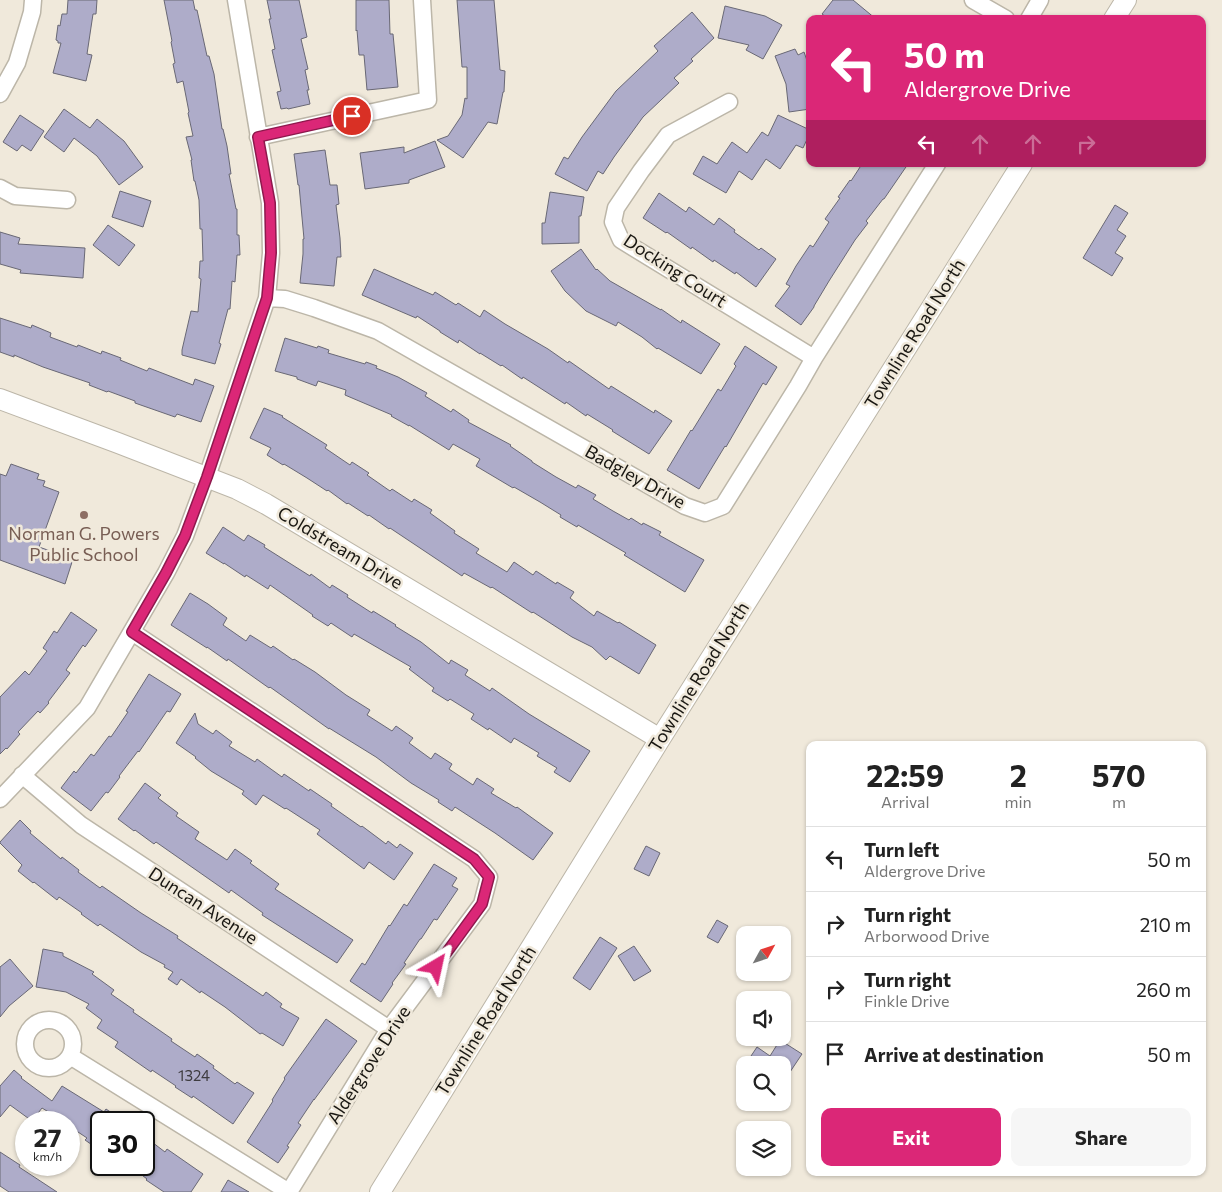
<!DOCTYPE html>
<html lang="en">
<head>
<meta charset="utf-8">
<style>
	body { margin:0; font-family:Commissioner,sans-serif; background:#f6f6f6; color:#222; height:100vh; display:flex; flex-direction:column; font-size:19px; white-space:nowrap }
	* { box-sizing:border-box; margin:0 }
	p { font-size:16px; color:#767676 }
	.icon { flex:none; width:28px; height:28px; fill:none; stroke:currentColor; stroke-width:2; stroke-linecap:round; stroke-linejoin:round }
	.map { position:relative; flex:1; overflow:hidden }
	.panel { position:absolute; left:806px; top:741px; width:400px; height:435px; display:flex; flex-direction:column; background:#fff; border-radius:10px; box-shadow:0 1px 4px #0004 }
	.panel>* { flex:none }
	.top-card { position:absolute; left:806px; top:15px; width:400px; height:152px; border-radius:10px; box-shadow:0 1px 4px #0004; background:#db2777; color:#fff; overflow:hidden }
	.needle { width:32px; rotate:50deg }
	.controls { position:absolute; left:736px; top:926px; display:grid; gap:10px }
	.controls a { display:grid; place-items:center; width:55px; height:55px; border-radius:10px; background:#fff; box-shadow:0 1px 4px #0004; font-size:25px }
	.speed { position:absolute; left:15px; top:1111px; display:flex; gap:10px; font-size:25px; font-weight:700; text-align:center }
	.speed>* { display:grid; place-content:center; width:65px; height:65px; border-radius:50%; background:#fff; box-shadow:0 1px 4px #0004; line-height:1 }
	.speed small { font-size:12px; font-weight:400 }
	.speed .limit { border:2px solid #111; border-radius:8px; background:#fff; color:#111 }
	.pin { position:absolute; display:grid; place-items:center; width:42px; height:42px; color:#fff; margin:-21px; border:2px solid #fff; border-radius:50%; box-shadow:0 1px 5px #0007 }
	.me { position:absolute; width:55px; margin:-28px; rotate:36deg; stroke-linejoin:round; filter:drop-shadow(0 0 4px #0008) }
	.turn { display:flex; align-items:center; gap:18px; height:105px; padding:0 15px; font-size:22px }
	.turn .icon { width:65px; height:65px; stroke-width:2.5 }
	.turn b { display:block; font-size:35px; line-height:42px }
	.lanes { display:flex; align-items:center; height:48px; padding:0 15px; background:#0003; justify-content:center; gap:25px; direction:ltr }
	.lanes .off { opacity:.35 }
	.eta { display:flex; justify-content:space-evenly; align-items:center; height:85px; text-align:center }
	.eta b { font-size:30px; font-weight:700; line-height:35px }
	.cta { display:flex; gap:10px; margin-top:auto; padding:10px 15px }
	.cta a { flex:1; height:58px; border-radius:10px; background:#db2777; color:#fff; font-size:20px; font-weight:700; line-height:58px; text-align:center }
	.cta a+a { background:#f6f6f6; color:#222 }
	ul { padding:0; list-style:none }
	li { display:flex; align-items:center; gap:15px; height:65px; padding:0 15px; border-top:1px solid #e0e0e0 }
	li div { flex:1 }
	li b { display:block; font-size:19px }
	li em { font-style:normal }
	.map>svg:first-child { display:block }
</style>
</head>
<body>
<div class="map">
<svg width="1222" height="1192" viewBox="0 0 1222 1192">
	<rect width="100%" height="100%" fill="#f0e9db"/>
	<!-- building -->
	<path fill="#aeacc9" stroke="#696875" d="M68,0H97L96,14H93L87,54L92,55L86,81L53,73L61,43H58V41L56,40L58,25L60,26L62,14H67Z
		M164,0H193L195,10H197L207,56H209L214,74L222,129H223L227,146L231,174H229L236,209H237V235H239L240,255H237L235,282L232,281L230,309H228L219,343L221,344L215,364L182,355V350L191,311L198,312L201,279L199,278L200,261H203L202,229H200L199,200L195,181H194L191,160H192L186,137L193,136L188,113L189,112L183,81L177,83L173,64L175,63L171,42L172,41Z
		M267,0H299L307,37L301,39L308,69L305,70L309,90H307L310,104L288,109L287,108L281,109L277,92L281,91L272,50L275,49L269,19H271Z
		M356,0H389L390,34H393L398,87L367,90L364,55H359L357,30L356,31Z
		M457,0H494L500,70L505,71L504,92H503L497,124L488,122L463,158L437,140L448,136L462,115L465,98L467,99V67H462Z
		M833,0H853L876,19H829L822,14Z
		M725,6L765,16L782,25L763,59L746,50L749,45L718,38Z
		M692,12L714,38L691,59L693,61L674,78L679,83L643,117L614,157L603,174L598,171L587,191L555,174L564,157L568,159L582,137L616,91L658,51L654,46Z
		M795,49L798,55L804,52L810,69V109L789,112L786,84L775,56Z
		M64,109L90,128L97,119L124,141L143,167L119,185L97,156L74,138L64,152L44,137Z
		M20,115L44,131L31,151L22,145L17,151L3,142Z
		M778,115L810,130V133L803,148L796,145L780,169L766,159L752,180L739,171L726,193L693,174L703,156L717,164L732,142L747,153L762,132L768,136Z
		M435,141L445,167L409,180V183L365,189L360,153L404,147V153Z
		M325,150L330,185H337L339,204L336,205L340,238L341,257H337L334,286L300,283L303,254V239H304L299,185H298L294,154Z
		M862,164H908L884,199H883L866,221L868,223L855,240L829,281L814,306V307L801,325L775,306L790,286L786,284L796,266L810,245L813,247L829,222L825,219L840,198L838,197L850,180L851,181Z
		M120,191L151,201L143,227L112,217Z
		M550,192L584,197L581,216H579V243L542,244V223H545Z
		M659,193L686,212L689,207L714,225L719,218L735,230L734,232L759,250L761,248L776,259L756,287L736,272L735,274L714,260L713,262L692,247L691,249L667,232L666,233L643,218Z
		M1115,205L1128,213L1117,230L1126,236L1115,253L1123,258L1112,276L1083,258Z
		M108,225L135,245L119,266L93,245Z
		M0,232L20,238L18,244L85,248L83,278L20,273L21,270L0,264Z
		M581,249L596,270L597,269L610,281L661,310V309L681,323L682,320L720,344L701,374L658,348L657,349L642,337L618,322L616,326L586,311L565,291L551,271Z
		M374,269L433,295L435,292L456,305L458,303L480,317L484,310L505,324L548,349L568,363L569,361L609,389L611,386L654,413L655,410L672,421L649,454L612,431L613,430L587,414L586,416L566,402L565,404L523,377L522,379L502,365L501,366L480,353V354L459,340L458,343L440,332V331L417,316L416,318L362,295Z
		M0,318L31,328L32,325L51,333L50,337L77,347L78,345L101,354L102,351L121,358L120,360L147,371L149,368L193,385L195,379L214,386L201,422L177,414L175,417L135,403V401L108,391L107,392L89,385L90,383L43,367L14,355V357L0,352Z
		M285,338L317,348L318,346L329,350L328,353L365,364L366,362L377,366L376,368L398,377L427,393L425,396L451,412L453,409L469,420L468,422L511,445L510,446L532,461V462L556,477L576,488L578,485L596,495L593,499L613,511L629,520L631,518L642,525L643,523L661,532L659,535L704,560L685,592L624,555L626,553L578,525L577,527L560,517L561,515L540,502L514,487L513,488L476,466L480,459L453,444L449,450L409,425V426L391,416L392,415L345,395L346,390L318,381L316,386L297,379V377L275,371Z
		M745,346L777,367L766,385L763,383L726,447L725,446L699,489L667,470L691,430L692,431L718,389L721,391L736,366L734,364Z
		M264,408L283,416L282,417L327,445L325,448L350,465L352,462L369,473L367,475L390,491L392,489L412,502L414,499L432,510L430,513L455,531L454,533L479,549L476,553L507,572L514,562L533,575L536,571L556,584L557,582L574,592L570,598L594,616L597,611L618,623L619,622L656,645L639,674L610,656L606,660L592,647L572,637L533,612L532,613L492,587L491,588L464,573L462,576L390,528L389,529L369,515L368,516L348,503L347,504L328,490L327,491L307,478L284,464L283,465L267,455L271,448L250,438Z
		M11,464L39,474L37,479L45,481L43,486L59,492L39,547L73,559L65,584L0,560V474L6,476Z
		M223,527L244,541L248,535L265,545L264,547L310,576L311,574L330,588L332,585L348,595L347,597L372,613L373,611L396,625L395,626L421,642L449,664L451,660L468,670L465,675L490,691L492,688L529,714L590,751L570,782L554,772L557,768L537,756L539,753L514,738L511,743L489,728L488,730L471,719L474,714L450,699L448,701L432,691L434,688L409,669L411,667L354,634L352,637L331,623L328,626L312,616L313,615L270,585L268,589L246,575L245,577L224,563V564L206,553Z
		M190,593L208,604L227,618L223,625L246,641L250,635L271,648L273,646L293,660L294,659L315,672L346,695L370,710L367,715L392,731L396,726L413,738L409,743L431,759L435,753L452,764L449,769L473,785L477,778L494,789L491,793L516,808L517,807L553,833L533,860L495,833L478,822L455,807L452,811L438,802L439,800L411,783L376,757L329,728V729L270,687L269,688L228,659L227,661L207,647V648L171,625Z
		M71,612L97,630L85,647L83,645L66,670L70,673L48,702L49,703L40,713L38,711L18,732L20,734L7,749L6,748L0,754V697L25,671L29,675L47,651L43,648L54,631L57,633Z
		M149,674L181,694L170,712L167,711L139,752L138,751L119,776L120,777L108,793L106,792L91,811L61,788L74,771L76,773L91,754L94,756L109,736L111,737L128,712L126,711Z
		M195,713L198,724L213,734L216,730L232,742L229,746L255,762L257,759L282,777L284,774L309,791L310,789L332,804L331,806L361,827L362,826L386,844L388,841L397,848L400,844L413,853L394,880L369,862L364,869L317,834L320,830L286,808L285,809L263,795L256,805L242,794L244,791L211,771L195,758L196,757L176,743Z
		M145,783L161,795L158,798L178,813L176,816L199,832L195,839L227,860L235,849L252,861L250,863L279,884L275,889L353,940L337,963L262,915L263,913L231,890L229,893L156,842L154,844L135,830L134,831L118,819Z
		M20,820L31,831L30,833L61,859L62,857L79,870L78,872L100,888L102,886L141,913L178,936L177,938L263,996L266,992L282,1004L280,1007L299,1018L283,1046L262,1033L260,1034L225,1007L201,991L200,993L181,979L177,985L168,979L173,972L164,967L165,965L141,952L100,924L98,926L81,914L82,913L59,897L57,900L34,882L33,883L18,871L22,865L0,843V842Z
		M646,846L660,853L649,876L634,869Z
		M434,864L457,878L452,886L458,889L437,920L434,919L421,939H420L404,963L406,964L392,983L393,984L381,1002L350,981L362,963L365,965L389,925L390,926L404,904L407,906Z
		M717,920L728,926L718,943L707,937Z
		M600,937L617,948L590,990L573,978Z
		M634,946L651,971L634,981L618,956Z
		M43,949L63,953V956L94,972L92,974L114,990L111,994L134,1010L133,1012L172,1039L171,1041L195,1057L197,1054L214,1066L213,1068L235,1084L237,1082L254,1093L233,1124L193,1096L192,1098L175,1087L176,1086L152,1070L151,1072L115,1047L118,1042L97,1028L102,1020L86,1008L89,1004L66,992L36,987Z
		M10,959L33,986L9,1006L0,1017V967Z
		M326,1019L357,1041L314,1100V1099L298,1123L301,1125L287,1146L289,1147L278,1163L247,1142L273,1101L272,1100L285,1079L284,1078Z
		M780,1040L802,1054L782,1084V1065H745L757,1047L770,1056Z
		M14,1070L22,1077L21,1078L52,1101L62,1086L104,1112L106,1109L125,1122H101V1151L85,1140L87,1138L69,1126V1122H65L42,1108L32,1121L10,1105L0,1117V1086Z
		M144,1136L165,1152L167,1149L203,1174L191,1192H164L146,1180L147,1179L129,1165H144Z
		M0,1152L20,1165L19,1167L57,1192H9L0,1186Z
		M228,1180L249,1192H221Z"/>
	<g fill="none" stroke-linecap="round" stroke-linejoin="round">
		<defs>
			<path id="minor" d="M973,0L1006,19
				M1029,19L1040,0
				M0,94L17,63L32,12L33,0
				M729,102L668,135L641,171L616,208L613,222L621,240L814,358
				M258,137L428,100L422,0
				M0,188L15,196L67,200
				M267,298L285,299L314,308L378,331L685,506L705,513L723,506L798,386L814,358L937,164
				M132,632L474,859L489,877L482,904L389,1029L289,1192
				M22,775L81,825L389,1029
				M0,799L87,708L166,573L185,536L207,477L267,298L271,253L270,203L236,0
				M25 1044a24 24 0 1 1 48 0a24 24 0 1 1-48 0Z
				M70,1056L289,1192"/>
			<path id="tertiary" d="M1114,19L1126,0
				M0,399L118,443L237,489L266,504L660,739
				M380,1192L660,739L1022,164"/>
		</defs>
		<!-- minor casing -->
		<use href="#minor" stroke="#bcb6a8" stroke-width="19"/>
		<!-- tertiary casing -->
		<use href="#tertiary" stroke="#bcb6a8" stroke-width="22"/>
		<!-- minor -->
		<use href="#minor" stroke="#fff" stroke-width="16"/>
		<!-- tertiary -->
		<use href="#tertiary" stroke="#fff" stroke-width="20"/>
	</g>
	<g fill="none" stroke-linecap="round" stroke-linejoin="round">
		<defs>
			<path id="route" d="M352,116L258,137L270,203L271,253L267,298L207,477L185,536L166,573L132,632L474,859L489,877L482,904L436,967"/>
		</defs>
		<!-- route casing -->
		<use href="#route" stroke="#8e194d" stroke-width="12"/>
		<!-- route -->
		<use href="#route" stroke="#db2777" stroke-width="9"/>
	</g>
	<!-- markers -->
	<circle fill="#8d6e63" stroke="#f0e9db" stroke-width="2" cx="84" cy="515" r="5"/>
	<g text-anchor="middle" stroke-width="5" stroke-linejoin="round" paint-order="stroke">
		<!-- number labels -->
		<g font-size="15" fill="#3e3c40">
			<text x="194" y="1081">1324</text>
		</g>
		<!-- street labels -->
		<g font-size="18" fill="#191712" stroke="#f0e9db">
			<text transform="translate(675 271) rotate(33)" y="6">Docking Court</text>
			<text transform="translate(915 334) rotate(-58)" y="6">Townline Road North</text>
			<text transform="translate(635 477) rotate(29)" y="6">Badgley Drive</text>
			<text transform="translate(340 548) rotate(31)" y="6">Coldstream Drive</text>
			<text transform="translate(699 677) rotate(-58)" y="6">Townline Road North</text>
			<text transform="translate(203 906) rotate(33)" y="6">Duncan Avenue</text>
			<text transform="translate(486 1021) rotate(-58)" y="6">Townline Road North</text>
			<text transform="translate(369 1065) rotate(-57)" y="6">Aldergrove Drive</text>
		</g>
		<!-- education labels -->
		<g font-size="18" fill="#785e54" stroke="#f0e9db">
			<text x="84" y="540">Norman G. Powers<tspan x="84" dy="21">Public School</tspan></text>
		</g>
	</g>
</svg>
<div class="controls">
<a><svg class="needle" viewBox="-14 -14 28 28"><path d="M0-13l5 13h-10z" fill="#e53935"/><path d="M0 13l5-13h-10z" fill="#767676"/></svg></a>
<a><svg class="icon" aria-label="sound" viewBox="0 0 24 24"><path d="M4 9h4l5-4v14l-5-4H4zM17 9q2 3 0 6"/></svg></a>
<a><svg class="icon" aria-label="search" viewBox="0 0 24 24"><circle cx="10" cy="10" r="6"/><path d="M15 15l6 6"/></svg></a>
<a><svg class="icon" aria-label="layers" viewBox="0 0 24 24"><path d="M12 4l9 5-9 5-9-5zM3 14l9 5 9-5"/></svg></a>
</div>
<div class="speed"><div>27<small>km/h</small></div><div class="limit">30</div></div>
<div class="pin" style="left:352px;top:116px;background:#d93025"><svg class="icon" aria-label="arrive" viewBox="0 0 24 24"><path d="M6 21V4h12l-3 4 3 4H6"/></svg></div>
<svg class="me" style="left:436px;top:967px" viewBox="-20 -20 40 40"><path d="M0-17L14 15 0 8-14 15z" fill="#db2777" stroke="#fff" stroke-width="4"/></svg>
<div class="top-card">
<div class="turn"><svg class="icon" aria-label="left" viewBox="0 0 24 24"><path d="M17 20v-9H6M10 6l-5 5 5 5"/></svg><div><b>50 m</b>Aldergrove Drive</div></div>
<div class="lanes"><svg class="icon" aria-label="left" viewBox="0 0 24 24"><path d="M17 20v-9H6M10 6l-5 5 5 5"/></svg><svg class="icon off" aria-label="ahead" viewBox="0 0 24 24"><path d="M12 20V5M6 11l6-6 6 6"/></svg><svg class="icon off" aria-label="ahead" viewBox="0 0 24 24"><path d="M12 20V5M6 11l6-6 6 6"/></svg><svg class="icon off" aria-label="right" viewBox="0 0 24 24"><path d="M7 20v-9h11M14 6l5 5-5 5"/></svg></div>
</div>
<section class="panel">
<div class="eta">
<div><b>22:59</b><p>Arrival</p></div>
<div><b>2</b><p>min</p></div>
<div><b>570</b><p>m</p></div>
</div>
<ul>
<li><svg class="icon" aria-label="left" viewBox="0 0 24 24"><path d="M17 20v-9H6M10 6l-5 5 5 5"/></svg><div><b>Turn left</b><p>Aldergrove Drive</p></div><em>50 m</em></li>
<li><svg class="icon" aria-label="right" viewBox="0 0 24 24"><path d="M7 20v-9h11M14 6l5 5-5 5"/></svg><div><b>Turn right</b><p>Arborwood Drive</p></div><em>210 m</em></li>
<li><svg class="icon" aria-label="right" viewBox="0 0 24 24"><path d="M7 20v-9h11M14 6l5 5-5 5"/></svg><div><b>Turn right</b><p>Finkle Drive</p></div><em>260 m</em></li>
<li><svg class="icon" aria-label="arrive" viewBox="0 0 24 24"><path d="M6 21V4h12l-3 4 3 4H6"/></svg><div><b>Arrive at destination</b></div><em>50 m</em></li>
</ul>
<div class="cta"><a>Exit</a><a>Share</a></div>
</section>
</div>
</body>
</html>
